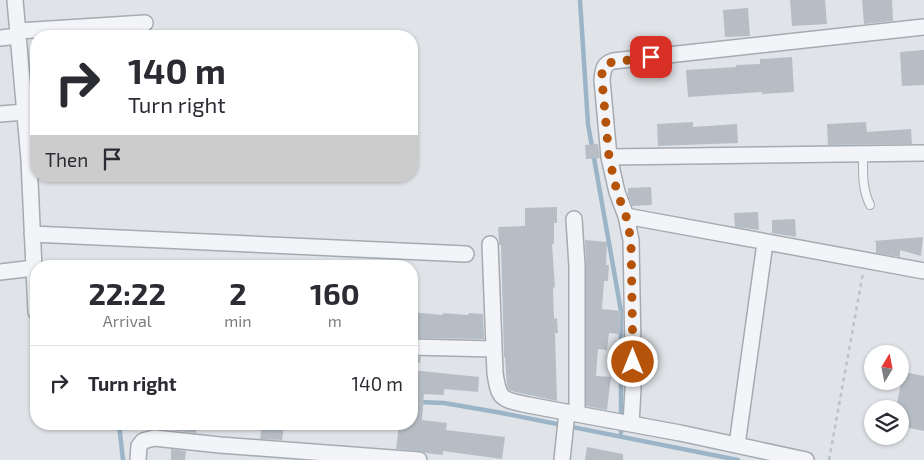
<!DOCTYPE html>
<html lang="en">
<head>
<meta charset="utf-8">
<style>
	body { margin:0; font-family:"Exo 2",sans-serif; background:#f7f7f7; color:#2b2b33; height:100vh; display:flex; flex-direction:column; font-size:19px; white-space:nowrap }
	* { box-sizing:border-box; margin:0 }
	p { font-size:16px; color:#7c7c81 }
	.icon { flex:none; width:28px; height:28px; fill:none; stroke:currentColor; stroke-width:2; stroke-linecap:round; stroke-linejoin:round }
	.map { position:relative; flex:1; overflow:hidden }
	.sheet { position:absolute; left:30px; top:260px; width:388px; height:170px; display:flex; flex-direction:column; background:#fff; border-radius:20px; box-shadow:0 1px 4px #0004 }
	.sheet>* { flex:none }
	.hud { position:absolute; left:30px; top:30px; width:388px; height:152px; border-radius:20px; box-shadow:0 1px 4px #0004; background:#fff; color:#2b2b33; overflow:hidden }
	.needle { width:32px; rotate:10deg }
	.fabs { position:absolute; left:864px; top:345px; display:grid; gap:10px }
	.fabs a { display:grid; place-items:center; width:45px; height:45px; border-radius:50%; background:#fff; box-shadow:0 1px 4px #0004; font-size:25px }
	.pin { position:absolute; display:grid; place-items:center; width:42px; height:42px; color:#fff; margin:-21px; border-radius:10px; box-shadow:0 2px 8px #0006 }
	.me { position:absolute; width:55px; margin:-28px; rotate:0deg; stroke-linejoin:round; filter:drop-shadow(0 0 4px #0008) }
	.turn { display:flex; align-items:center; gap:18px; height:105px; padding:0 15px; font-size:22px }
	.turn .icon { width:65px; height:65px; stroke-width:2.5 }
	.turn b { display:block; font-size:35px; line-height:42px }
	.then { display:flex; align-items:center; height:48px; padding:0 15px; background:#0003; gap:10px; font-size:19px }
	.eta { display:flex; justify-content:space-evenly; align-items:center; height:85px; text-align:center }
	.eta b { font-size:30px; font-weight:700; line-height:35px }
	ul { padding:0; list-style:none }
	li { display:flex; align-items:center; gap:15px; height:75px; padding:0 15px; border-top:1px solid #e1e1e2 }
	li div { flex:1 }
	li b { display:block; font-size:19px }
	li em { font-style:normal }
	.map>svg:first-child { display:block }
</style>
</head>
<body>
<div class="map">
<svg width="924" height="460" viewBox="0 0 924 460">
	<rect width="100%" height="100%" fill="#e0e4e8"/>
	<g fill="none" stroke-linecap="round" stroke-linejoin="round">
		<!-- stream -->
		<path stroke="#9bb4c7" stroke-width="4.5" d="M580,0L588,124L621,311V433
			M418,402L444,403L502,413L738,460
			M119,424L123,460"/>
	</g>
	<!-- building -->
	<path fill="#b7bdc5" d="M790,0H825L827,24L792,26Z
		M862,0H892L893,21L864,24Z
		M748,8L750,36L725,37L723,10Z
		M924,50V85L902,86L900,52Z
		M792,57L794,92L762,94V92L688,97L686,70L736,67V65L760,64V59Z
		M693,122V127L737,124L738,143L658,146L657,124Z
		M866,122L867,132L911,129L912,144L828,145L827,124Z
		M598,144L600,158L586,159L585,145Z
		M651,187L652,205L632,206L628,195V188Z
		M557,207V223H554V244H552L555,287L553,288L554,319L557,318L558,333H555L557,401L515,392L509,390L507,386L505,357H504L501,245H499V241L498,227L525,226V208Z
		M758,212L759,230L735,227L734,213Z
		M795,219L796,237L772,233V220Z
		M923,237L921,256L900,250V257L876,253V242L873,241Z
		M585,240L607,242L606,265H609L608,281H604L602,309L621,311L620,334L609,333L607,350L598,349L596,376L611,377L607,410L586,406V266Z
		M411,312L443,315V313L468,315L469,313L483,314L484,339L411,338Z
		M411,356L421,357L420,363L411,362Z
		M411,370L479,377L478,392L444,389V395L424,394L422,420L447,423L446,430L505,437L502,459L443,451V455L425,453L420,451L396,449L399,424H411Z
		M903,372L924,376V431L900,426V409H896Z
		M162,424H197L196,433L162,429Z
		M262,424L284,425L282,440L260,439Z
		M587,447L623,454V460H585Z
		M171,449L186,451L185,460H171Z"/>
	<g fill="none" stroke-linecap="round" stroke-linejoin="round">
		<defs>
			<path id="lane" d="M863,155C863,172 862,189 870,205"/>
			<path id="street" d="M15,0L29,160L36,312
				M924,27L613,61C603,64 603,71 602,80L609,157L924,153
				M18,31L145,23
				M0,38L18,36
				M0,114L25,112
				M609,157L617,192L626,216L631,240L633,348V389L631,424
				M626,216L924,271
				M574,219L577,266V414
				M32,234L466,254
				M490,244L495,373C499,401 502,399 528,405L680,433L806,460
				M0,272L34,268
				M411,347L494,349
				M737,445L765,243
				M138,460L139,446L143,441L154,438L220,445L419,460
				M562,460L567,412"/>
		</defs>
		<!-- lane casing -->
		<use href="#lane" stroke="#a5abb2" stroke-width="10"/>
		<!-- street casing -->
		<use href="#street" stroke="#a5abb2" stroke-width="18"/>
		<!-- path -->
		<path stroke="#bec2c7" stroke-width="2.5" stroke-dasharray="4 4" stroke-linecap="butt" d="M829,460L863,273"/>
		<!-- lane -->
		<use href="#lane" stroke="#f2f4f7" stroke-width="8"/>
		<!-- street -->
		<use href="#street" stroke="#f2f4f7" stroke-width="15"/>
	</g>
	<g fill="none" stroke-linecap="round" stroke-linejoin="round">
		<!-- route -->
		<path stroke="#b45309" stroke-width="9" stroke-dasharray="0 16.2" d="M633,362L631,240L626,216L617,192L609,157L602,80V72L607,63L651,57"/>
	</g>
</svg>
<div class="fabs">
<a><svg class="needle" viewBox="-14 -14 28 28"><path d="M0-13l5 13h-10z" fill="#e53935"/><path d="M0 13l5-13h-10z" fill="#7c7c81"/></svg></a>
<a><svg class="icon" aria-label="layers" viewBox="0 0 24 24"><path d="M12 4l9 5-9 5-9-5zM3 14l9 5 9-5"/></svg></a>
</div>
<div class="pin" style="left:651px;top:57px;background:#d93025"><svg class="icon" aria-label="arrive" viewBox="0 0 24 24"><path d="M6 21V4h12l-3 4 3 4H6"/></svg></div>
<svg class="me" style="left:633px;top:362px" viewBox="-20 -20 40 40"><circle r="17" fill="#b45309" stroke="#fff" stroke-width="3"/><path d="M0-11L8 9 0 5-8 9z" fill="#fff"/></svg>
<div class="hud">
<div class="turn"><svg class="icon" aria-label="right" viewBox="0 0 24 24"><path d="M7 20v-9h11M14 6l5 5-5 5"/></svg><div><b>140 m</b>Turn right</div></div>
<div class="then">Then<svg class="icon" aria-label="arrive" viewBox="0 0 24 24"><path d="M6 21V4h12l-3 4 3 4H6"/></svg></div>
</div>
<section class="sheet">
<div class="eta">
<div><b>22:22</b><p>Arrival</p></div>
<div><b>2</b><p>min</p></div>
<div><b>160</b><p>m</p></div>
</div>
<ul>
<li><svg class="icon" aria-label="right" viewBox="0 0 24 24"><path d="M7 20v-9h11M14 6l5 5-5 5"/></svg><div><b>Turn right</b></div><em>140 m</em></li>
</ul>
</section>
</div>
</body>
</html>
